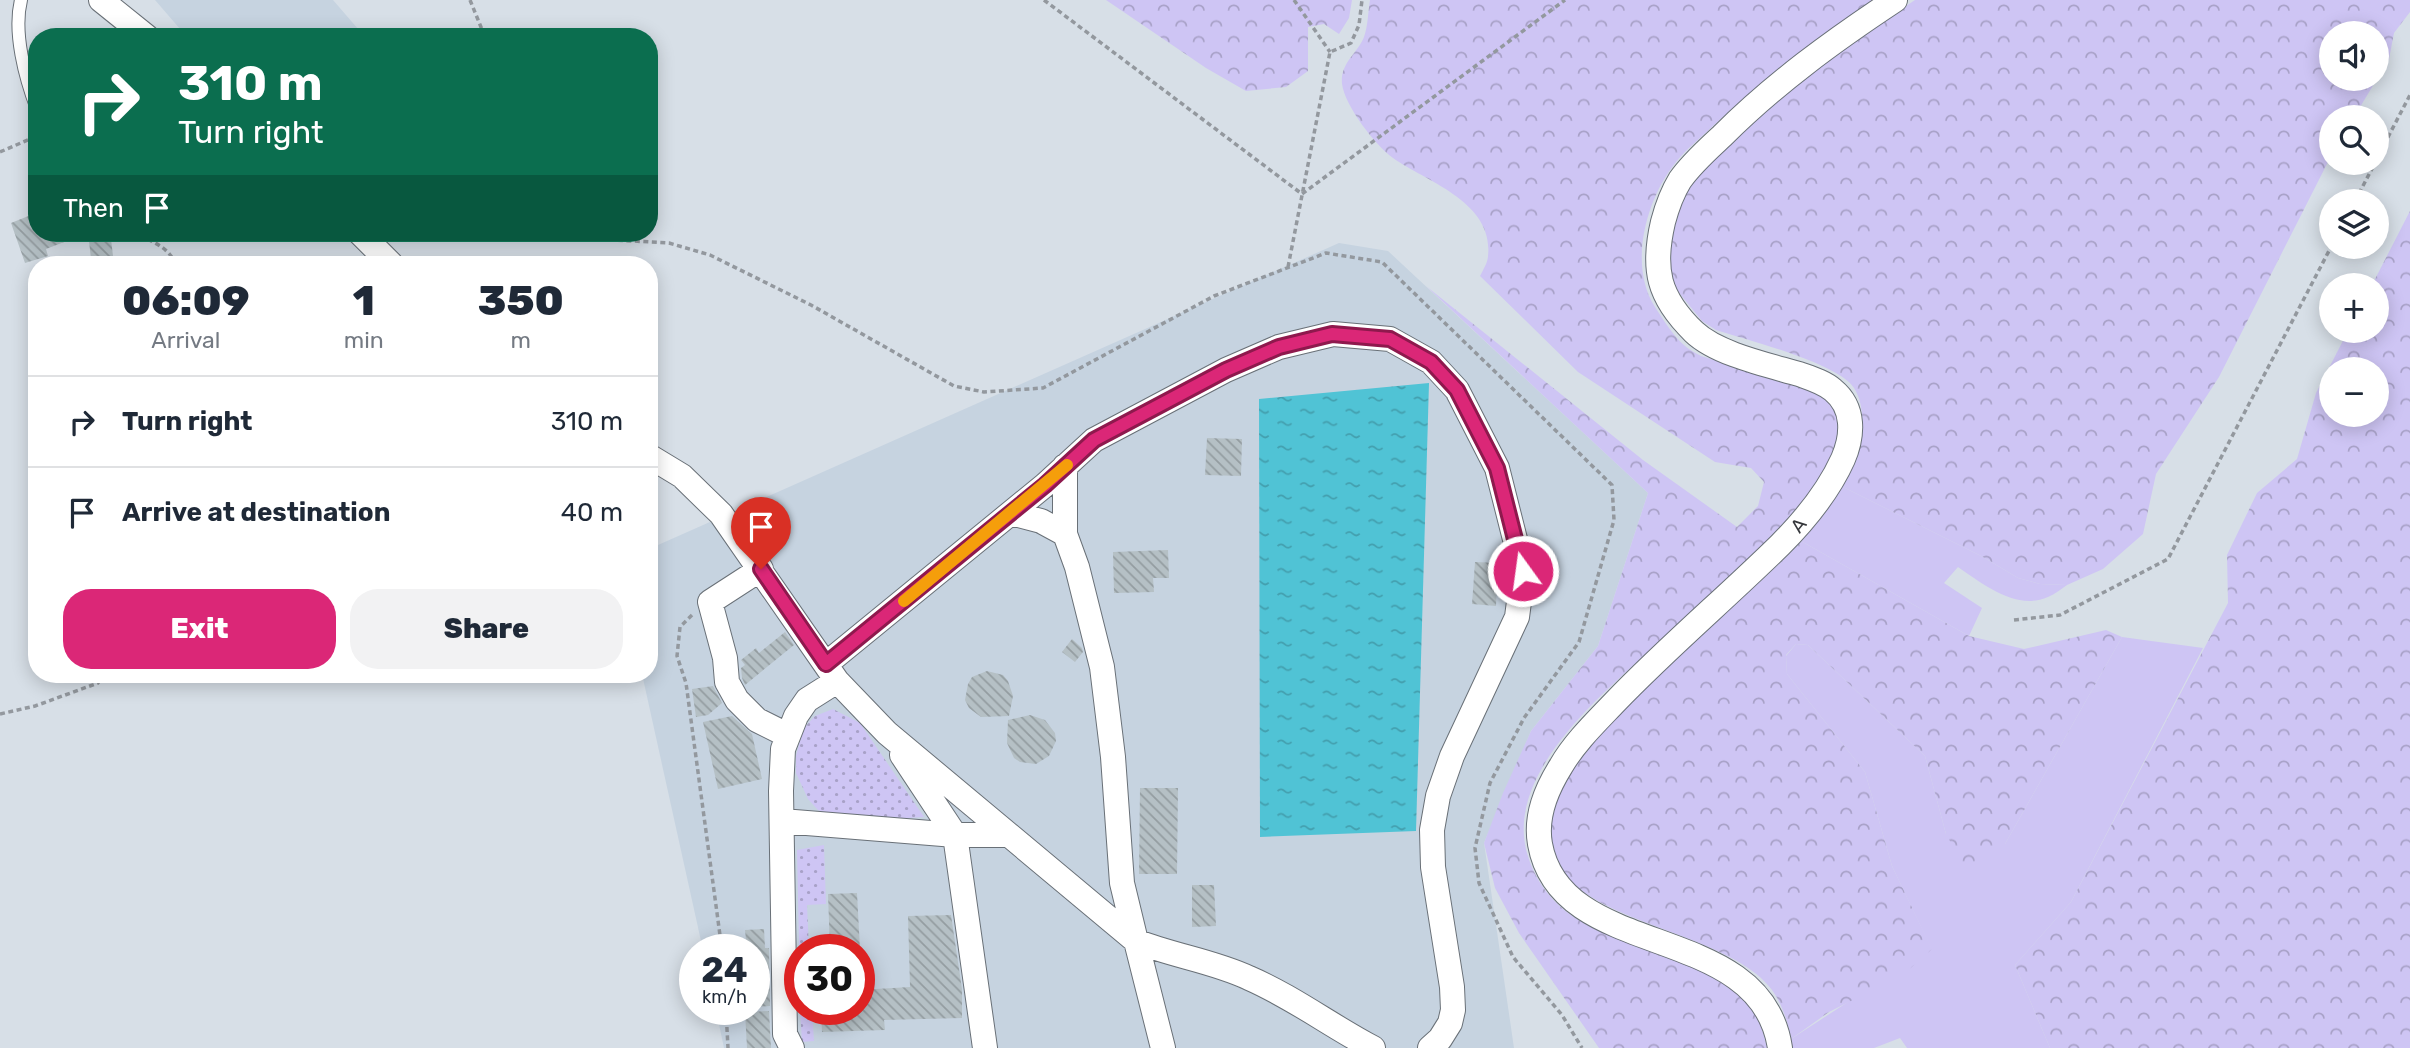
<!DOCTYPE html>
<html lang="en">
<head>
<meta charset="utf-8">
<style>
	body { margin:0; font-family:Rubik,sans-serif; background:#f2f2f3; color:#1f2937; height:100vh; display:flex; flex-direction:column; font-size:26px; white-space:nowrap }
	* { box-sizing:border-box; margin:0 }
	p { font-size:23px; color:#747a83 }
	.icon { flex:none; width:38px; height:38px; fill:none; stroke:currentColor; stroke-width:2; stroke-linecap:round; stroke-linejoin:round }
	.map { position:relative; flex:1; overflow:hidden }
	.panel { position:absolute; left:28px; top:256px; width:630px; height:427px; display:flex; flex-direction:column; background:#fff; border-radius:28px; box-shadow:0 4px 18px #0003 }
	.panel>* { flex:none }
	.guide { position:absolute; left:28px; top:28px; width:630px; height:214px; border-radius:28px; box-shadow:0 4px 18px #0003; background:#0b6e4f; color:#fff; overflow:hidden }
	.fabs { position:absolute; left:2319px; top:21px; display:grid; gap:14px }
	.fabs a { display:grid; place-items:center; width:70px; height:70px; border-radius:50%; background:#fff; box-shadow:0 4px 18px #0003; font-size:35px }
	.speed { position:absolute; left:679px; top:934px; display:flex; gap:14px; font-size:35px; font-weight:700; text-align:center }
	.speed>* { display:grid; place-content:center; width:91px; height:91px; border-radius:50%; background:#fff; box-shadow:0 4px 18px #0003; line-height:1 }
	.speed small { font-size:18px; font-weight:400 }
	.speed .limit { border:10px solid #d22; background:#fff; color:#111 }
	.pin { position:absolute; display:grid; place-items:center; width:60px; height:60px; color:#fff; margin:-72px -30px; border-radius:50% 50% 50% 0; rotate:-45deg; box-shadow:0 0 7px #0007 }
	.pin .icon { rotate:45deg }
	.me { position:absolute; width:77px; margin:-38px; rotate:346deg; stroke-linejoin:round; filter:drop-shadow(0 0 5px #0008) }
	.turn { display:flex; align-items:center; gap:24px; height:147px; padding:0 35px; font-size:32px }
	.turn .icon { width:91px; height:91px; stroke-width:2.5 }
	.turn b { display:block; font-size:49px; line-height:60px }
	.then { display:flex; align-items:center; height:66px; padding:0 35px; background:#0003; gap:14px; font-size:26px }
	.eta { display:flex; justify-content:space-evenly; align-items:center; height:119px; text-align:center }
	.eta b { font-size:42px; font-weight:800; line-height:49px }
	.action { display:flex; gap:14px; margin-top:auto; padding:14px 35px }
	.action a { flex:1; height:80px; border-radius:28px; background:#db2777; color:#fff; font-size:28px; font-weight:800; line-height:80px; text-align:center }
	.action a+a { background:#f2f2f3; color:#1f2937 }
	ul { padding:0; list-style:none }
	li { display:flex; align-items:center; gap:21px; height:91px; padding:0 35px; border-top:2px solid #e0e1e3 }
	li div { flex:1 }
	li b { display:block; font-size:26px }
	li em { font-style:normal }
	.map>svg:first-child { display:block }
</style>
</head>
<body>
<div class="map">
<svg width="2410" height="1048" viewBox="0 0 2410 1048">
	<defs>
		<pattern id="forest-crowns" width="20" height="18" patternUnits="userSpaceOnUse" patternTransform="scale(1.75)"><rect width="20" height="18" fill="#cec5f4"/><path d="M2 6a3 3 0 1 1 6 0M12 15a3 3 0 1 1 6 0" fill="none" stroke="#a8a1c7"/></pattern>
		<pattern id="park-dots" width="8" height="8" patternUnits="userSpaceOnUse" patternTransform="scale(1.75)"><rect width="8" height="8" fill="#cec5f4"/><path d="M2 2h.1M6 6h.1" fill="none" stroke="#a8a1c7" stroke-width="1.8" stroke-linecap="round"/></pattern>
		<pattern id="water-ripples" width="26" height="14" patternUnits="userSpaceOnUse" patternTransform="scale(1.75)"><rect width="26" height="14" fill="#50c3d5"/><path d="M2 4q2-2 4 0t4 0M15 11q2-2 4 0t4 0" fill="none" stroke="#439fae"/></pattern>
		<pattern id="building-back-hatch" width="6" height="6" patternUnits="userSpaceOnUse" patternTransform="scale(1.75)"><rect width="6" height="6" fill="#b5c0c5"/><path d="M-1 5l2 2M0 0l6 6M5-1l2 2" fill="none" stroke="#949da1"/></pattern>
	</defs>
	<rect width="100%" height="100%" fill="#d7dfe7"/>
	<!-- built -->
	<path fill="#c6d3e0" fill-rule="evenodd" d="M155,0H333L365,37H187Z
		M1339,243L1388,251L1648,493L1598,646L1531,731L1484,843L1514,1048H724L716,1010H754V950H703L642,674H649V549ZM800,950H859V1010H800Z"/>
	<!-- green -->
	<path fill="#cec5f4" d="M1841,486L1983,557L2018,578L2040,584L2067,585C2061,589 2055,594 2048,597C2016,611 1983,584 1958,567L1944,583L1982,608L1969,636L1801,541Z
		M2122,637L2203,648L2071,902L2015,965L2050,1048H1907L1900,1038L1874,1048H1791V1039L1931,948L1892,866L1865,772L1787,674L1786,656L1796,644L1808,645L1925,756L1946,834L2005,844Z"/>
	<!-- forest -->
	<path fill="url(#forest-crowns)" fill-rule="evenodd" d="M1106,0H1352L1349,18L1339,34L1324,24L1308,27V71L1286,87L1246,91L1206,68Z
		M1370,0H1873C1817,38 1764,79 1714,125C1702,137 1686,149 1676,162C1646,199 1628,265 1655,307C1669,328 1678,345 1701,356L1810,389L1826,399L1841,420C1839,430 1839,442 1836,452C1829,469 1815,486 1804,500C1794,512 1785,526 1774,537C1735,577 1690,613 1649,651C1598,698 1505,775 1527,853C1556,955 1684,938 1748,999C1756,1007 1765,1037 1767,1048H1599L1519,933L1495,888L1484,843L1503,793L1531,731L1598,646L1648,493L1426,286L1643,460L1737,527L1758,506L1764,482L1751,468L1715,462L1578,372L1480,276C1483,270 1488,262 1488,256C1494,202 1427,182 1393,158C1375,145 1345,106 1342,84C1340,63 1357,54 1364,37C1368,26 1368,12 1370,0Z
		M1915,0H2410V12L2394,33L2389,59L2354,117H2331V156L2219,377L2156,474L2143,534L2103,569L2067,585L2040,584L2018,578L1983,557L1841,486C1847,470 1858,452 1861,435C1863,420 1863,402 1854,388C1838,363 1747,340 1716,330L1702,321L1671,283L1668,250L1684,188L1761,112L1834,54ZM2331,33H2376V79H2331Z
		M2410,211V1048H2050L2015,965L2071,902L2228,603L2227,555L2257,493L2297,459L2316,393L2348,331H2376V285H2372ZM2331,369H2376V415H2331Z
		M1801,541L1969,636L2024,649L2106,630L2122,637L2005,844L1968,873L1946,834L1925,756L1808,645L1796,644L1786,655L1787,674L1865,772L1892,866L1932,949L1904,974L1829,1012L1791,1039C1788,1022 1782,1004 1772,990C1739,944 1635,928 1585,893C1576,886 1563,879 1558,868C1549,848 1547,821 1556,801C1570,766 1595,739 1620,712C1634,698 1646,682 1661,669C1707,626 1758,588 1801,541Z"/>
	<!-- park -->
	<path fill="url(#park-dots)" d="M833,709L860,723L924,817L845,822L818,810L808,799L796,773V756L803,729L815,716Z
		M824,845L826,904L807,905L809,950H800V988L797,850Z
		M800,1010H812L814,1041L802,1042Z"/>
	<!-- water -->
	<path fill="url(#water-ripples)" d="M1429,383L1416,831L1260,837L1259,399Z"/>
	<!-- building -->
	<path fill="url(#building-back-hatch)" d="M31,215L37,233L85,234L46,249L48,256L25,263L11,223Z
		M111,239L113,256L91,259L89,241Z
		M1207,438L1242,439L1241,476L1205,475Z
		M1168,550L1169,578H1153L1154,592L1114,593L1113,552Z
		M1475,562L1498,563L1496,606L1472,604Z
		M785,632L794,645L745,685L742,678L741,668L745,665L741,660L756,648L759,653Z
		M1072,639L1082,648L1083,652L1075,662L1062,652Z
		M987,671L1003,675L1008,681L1013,696L1009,716L981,717L969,708L965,700L968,684L972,677Z
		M713,686L722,703L708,715L696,717L692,689Z
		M1030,715L1045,720L1055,733L1056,741L1049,756L1036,764L1020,762L1014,758L1007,743L1008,720Z
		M732,716L752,734L762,779L718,789L703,722Z
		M1140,788H1178L1177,874H1139Z
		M1192,885H1214L1216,926L1192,927Z
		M857,893L860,950H830L828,894Z
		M951,915L962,989V1018L884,1020L885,1030L822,1032L821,1010H859V990L910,987L908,916Z
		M764,929L765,948H769L770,1006L754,1007V950H747L745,930Z
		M769,1011L771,1048H747L745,1012Z"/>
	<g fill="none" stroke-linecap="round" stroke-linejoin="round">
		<defs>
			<path id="lane" d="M21,0C13,32 25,78 37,109"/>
			<path id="street" d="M101,0L147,37
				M360,233L391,264
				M649,456L682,476L721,514L837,681L887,733L1136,941L1163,1048
				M1011,513L1041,521L1065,534L1077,567L1102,667L1113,757L1122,883L1136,941C1173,956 1213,961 1249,978C1293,997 1331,1026 1373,1048
				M1065,534V466
				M761,569L710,602L725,658L727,682L737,700L757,720L787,735
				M826,664L1045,485L1094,440L1226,370L1279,347L1333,334L1390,339L1431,362L1457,390L1497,468L1523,571L1517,617L1452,756L1438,796L1432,830L1433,867L1452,987L1453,1010L1450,1023L1440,1039L1430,1048
				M902,755L955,835L985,1048
				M782,821L955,835H1009
				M792,1048L785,1034L781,791L783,749L796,716L807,700L837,681
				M1780,1048C1761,919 1561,963 1540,844C1535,816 1546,790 1561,766C1575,742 1596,722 1615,702C1668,647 1726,598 1780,545C1804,521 1829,490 1843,459C1853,436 1855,408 1833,390C1824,382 1810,378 1799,374C1768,365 1717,354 1694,332C1658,297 1652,269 1663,222C1667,207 1672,193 1680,180C1692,163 1707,150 1722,136C1774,84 1833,41 1895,0"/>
		</defs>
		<!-- lane casing -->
		<use href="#lane" stroke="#697077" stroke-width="14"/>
		<!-- street casing -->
		<use href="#street" stroke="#697077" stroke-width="26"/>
		<!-- path -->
		<path stroke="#93989e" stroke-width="3.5" stroke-dasharray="5 3.5" stroke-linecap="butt" d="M470,0L485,37
			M1044,0L1302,194L1565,0
			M1294,0L1330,52
			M0,152L37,136
			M2376,160L2410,95
			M2355,201L2375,163
			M132,233C148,239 170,247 175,264
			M576,233L615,240L669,243L710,255L811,305L954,386L984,392L1043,388L1214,296L1326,253L1382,262L1612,485L1614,520L1579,642L1524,718L1490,783L1475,848L1479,883L1513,957L1562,1015L1582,1048
			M1288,267L1330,52L1351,43L1359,25L1362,0
			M692,615L680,627L677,656L686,683L722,950
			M2014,620L2060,615L2168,559L2331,247
			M0,714L35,706L98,683L102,674
			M726,1010L728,1048"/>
		<!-- lane -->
		<use href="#lane" stroke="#fff" stroke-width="12"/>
		<!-- street -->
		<use href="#street" stroke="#fff" stroke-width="24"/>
	</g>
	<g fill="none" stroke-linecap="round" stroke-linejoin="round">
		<defs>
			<path id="route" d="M761,569L826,664L1045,485L1094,440L1226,370L1279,347L1332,334L1390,339L1431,362L1457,390L1497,468L1523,571"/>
		</defs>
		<!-- route casing -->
		<use href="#route" stroke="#8e194d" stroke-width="18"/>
		<!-- route -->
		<use href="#route" stroke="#db2777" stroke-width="12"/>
		<!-- slow -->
		<path stroke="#f59e0b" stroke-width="12" d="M904,601L1067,465"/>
	</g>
	<g text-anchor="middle" stroke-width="5" stroke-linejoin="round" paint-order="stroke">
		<!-- street labels -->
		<g font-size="19" fill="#36383c" stroke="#fff">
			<text transform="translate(1798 525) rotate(-51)" y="7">A</text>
		</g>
	</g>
</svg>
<div class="fabs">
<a><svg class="icon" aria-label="sound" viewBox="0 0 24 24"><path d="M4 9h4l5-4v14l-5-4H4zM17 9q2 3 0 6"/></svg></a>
<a><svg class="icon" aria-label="search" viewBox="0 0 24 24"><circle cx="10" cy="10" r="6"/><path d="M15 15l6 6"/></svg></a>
<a><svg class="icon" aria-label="layers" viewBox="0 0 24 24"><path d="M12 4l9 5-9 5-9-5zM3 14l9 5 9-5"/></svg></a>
<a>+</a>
<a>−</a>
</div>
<div class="speed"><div>24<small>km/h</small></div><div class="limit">30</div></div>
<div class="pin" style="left:761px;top:569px;background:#d93025"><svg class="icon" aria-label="arrive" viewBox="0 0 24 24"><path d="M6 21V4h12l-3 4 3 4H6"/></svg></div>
<svg class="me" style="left:1523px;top:571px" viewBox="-20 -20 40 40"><circle r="17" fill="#db2777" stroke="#fff" stroke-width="3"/><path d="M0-11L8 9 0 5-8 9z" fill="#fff"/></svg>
<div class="guide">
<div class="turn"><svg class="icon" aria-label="right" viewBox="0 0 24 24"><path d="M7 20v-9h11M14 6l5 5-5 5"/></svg><div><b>310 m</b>Turn right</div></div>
<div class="then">Then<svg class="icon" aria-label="arrive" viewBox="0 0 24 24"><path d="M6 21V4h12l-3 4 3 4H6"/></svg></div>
</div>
<section class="panel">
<div class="eta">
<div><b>06:09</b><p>Arrival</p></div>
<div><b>1</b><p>min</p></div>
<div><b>350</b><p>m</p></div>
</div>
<ul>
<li><svg class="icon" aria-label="right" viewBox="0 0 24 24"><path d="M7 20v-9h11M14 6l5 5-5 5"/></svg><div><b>Turn right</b></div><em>310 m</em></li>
<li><svg class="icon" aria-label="arrive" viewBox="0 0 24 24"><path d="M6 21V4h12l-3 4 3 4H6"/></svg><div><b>Arrive at destination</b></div><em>40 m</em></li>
</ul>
<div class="action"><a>Exit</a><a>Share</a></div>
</section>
</div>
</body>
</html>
